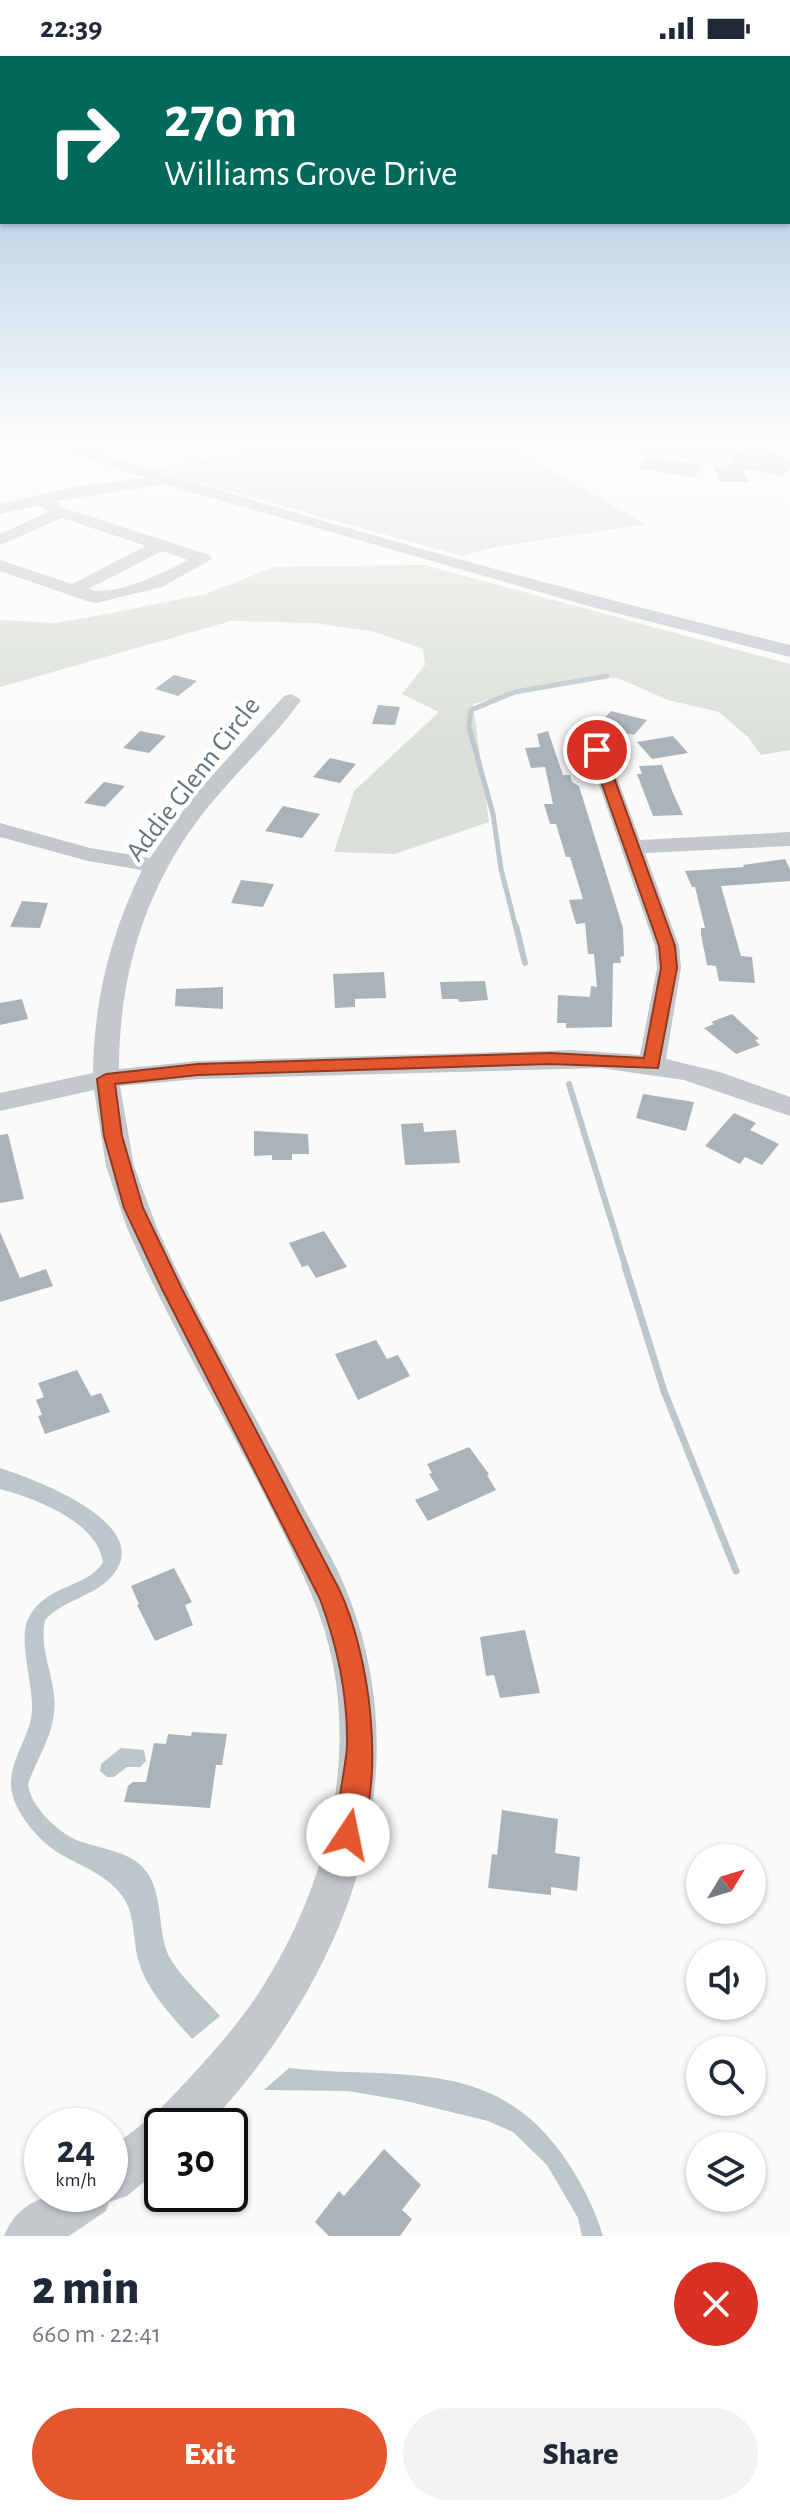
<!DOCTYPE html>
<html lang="en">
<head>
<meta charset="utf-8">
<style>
	body { margin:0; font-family:"Alegreya Sans",sans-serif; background:#f2f2f3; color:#1f2937; height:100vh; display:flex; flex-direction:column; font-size:30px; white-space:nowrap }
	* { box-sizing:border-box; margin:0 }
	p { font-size:26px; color:#747a83 }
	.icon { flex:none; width:44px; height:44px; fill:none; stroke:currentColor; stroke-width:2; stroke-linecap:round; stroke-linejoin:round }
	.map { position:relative; height:2180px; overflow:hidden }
	.sheet { display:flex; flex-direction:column; background:#fff; flex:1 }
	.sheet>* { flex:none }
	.guide { position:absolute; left:0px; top:0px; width:790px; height:168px; box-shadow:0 2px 6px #0004; background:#00695c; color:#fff; overflow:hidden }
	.needle { width:52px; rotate:52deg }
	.fabs { position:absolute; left:686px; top:1788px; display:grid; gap:16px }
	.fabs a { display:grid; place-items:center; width:80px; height:80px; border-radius:50%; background:#fff; box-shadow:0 2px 6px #0004; font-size:40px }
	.speed { position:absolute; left:24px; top:2052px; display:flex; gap:16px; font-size:40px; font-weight:700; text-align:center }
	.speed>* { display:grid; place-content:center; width:104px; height:104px; border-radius:50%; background:#fff; box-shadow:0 2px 6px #0004; line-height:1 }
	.speed small { font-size:20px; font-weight:400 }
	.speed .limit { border:4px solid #111; border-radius:12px; background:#fff; color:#111 }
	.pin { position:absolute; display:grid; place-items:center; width:68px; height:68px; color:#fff; margin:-34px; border:4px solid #fff; border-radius:50%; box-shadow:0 2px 8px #0007 }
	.me { position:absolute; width:88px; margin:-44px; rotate:11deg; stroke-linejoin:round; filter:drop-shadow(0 0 6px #0008) }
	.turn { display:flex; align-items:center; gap:28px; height:168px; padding:0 32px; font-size:36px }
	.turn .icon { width:104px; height:104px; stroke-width:2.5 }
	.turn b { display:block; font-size:56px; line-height:68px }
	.round { display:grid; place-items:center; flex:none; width:84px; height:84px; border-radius:42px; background:#f2f2f3 }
	.headline { display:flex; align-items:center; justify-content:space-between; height:136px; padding:0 32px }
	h1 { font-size:48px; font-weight:800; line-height:60px }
	.cta { display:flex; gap:16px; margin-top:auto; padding:16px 32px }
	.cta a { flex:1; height:92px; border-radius:48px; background:#e4572e; color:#fff; font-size:32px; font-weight:800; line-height:92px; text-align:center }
	.cta a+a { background:#f2f2f3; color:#1f2937 }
	.status { display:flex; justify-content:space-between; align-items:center; height:56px; padding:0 40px; background:#fff; direction:ltr }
	.status svg { height:22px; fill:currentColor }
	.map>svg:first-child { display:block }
</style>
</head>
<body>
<div class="status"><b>22:39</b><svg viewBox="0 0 49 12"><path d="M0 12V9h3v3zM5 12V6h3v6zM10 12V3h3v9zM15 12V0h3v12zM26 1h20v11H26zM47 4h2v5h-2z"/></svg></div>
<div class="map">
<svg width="790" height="2180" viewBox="0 0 790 2180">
	<rect width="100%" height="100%" fill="#fafaf8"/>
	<!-- green -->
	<path fill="#dadfd7" d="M304,386H499L646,468L495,491L462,500L151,413Z
		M424,509L790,608V694L761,699L748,681L719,656L668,644L618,622L587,621L473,648L489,766L395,798L334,796L354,735L439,656L402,638L425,609L423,593L375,576L315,567L231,565L0,631V564L56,567L112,557L206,538L274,511Z"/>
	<!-- water -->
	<path fill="#bbc7cb" d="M0,1412C34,1423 157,1468 112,1520C94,1541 64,1543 45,1564C38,1596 58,1625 54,1657C52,1681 36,1705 28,1728C30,1750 58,1777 79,1785C98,1792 121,1794 137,1806C168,1830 154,1876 171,1904C184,1924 204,1942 220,1960L192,1983C172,1960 146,1934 138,1903C133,1884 135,1862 125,1844C110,1820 85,1812 62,1799C40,1787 11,1754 11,1728C11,1700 32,1678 32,1653C33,1628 18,1583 28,1563C46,1527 87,1533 103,1506C97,1465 34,1442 0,1433Z
		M121,1692L144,1694L146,1705L140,1711H127L114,1721H107L100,1715L101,1708Z
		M289,2012C395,2024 491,1999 562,2098C580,2124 594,2150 603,2180H582L578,2162L547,2109L513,2076L488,2065L406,2045L348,2035L264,2034Z"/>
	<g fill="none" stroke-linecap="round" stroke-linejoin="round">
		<!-- stream-far2 -->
		<path stroke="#bbc7cb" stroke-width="5" d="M516,872L501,813L493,758L469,671L471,654L515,636L607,620"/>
		<!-- stream-far1 -->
		<path stroke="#bbc7cb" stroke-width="6" d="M516,870L525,907
			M569,1028L626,1212"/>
		<!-- stream -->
		<path stroke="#bbc7cb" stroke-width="7" d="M625,1210L664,1335L736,1515"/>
	</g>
	<!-- building -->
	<path fill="#aab3b9" d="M660,386H735L731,396L761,390L790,405V413L781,420L742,412L749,426H720L713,410L724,412L733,405L732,401L722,396Z
		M648,400L704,409L694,422L638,412Z
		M174,619L197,625L178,640L155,633Z
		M378,649L400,651L395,669L372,668Z
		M611,655L647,664L634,679L597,670Z
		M140,675L166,680L149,697L123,692Z
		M548,675L563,719H570L572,726L579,730L623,872L624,900L620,901L621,907H613L612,971L566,972V967H557L558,939L590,941L591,930L597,931L594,898H588L585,867L576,868L569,844L583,843L570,801H566L556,768H550L544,748H553L545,711L531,712L525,692L540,691L537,678Z
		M673,680L688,697L652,703L637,686Z
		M330,702L356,708L340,727L313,721Z
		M662,709L673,737L683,759L653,760L637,718H642L639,710Z
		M104,726L125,730L105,751L84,747Z
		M283,750L320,758L302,782L265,775Z
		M785,803L790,813V825L721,830L741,900L752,901L755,927L719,925L716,910L707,909L701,878V872H705L695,831H692L685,815L744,811L743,809Z
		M241,824L274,828L263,851L231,847Z
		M22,845L48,847L40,872L10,871Z
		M384,916L386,942L355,943V951L335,952L333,918Z
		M485,925L488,944L459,946L458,943H442L440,926Z
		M223,931V953L175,950L176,933Z
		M22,943L28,963L0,969V947Z
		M732,958L759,983L755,984L760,989L736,998L704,972L714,968L711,966Z
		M643,1038L694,1046L686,1075L636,1062Z
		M734,1057L756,1067L750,1074L779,1088L762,1109L745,1101L740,1108L705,1090Z
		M423,1067L424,1076L456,1074L460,1107L405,1109L401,1068Z
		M254,1075L308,1078L309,1098H292V1104H272V1099L254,1100Z
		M8,1078L24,1143L0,1147V1079Z
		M324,1175L347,1211L316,1222L308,1209L302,1211L289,1187Z
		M0,1176L20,1222L46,1213L53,1230L0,1246Z
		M376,1284L387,1303L398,1299L410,1320L358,1344L335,1298Z
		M77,1314L91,1340L101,1337L110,1356L45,1378L38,1360L42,1359L36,1344L44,1341L38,1327Z
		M469,1391L489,1418L487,1419L496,1434L428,1465L415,1444L439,1434L429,1418L432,1417L427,1408Z
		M174,1512L192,1546L185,1549L193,1569L155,1585L137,1549L139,1548L131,1530Z
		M525,1574L540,1637L500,1642L494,1619L486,1620L480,1581Z
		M192,1676L227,1678L222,1709H216L210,1752L124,1746L128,1730L133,1726H146L154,1687L166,1688L168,1678L191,1680Z
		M502,1754L558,1763L555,1797L580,1801L577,1835L551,1831V1839L488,1832L492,1798L497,1799Z
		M384,2093L421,2129L402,2154L412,2163L400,2180H329L315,2166L339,2135L344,2140Z"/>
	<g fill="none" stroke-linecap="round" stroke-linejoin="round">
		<!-- minor -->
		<path fill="#c3c8cc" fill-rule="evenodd" d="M42,386H65C304,463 546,529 790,589V601L592,551L163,428L57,445L61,451L209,499L212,503L162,531L96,547L90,546L0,515V504L72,528L146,490L62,462L0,489V478L48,456L39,449L0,458V448L79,430L146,422ZM162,495L188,504C164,516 115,542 88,533Z
			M605,386H640L722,399L730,404L722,409L613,391Z
			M291,638L301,644C274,682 238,714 208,751C147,826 119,916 119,1013L198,1005L572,994L640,999L657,912L655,890L587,694L597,688L607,694L640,784L790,776V790L645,797L679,890L681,912L666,1003L720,1016L790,1041V1060L684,1024L600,1012L198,1023L120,1030L134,1110L157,1172C198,1263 250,1350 297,1439C314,1472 336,1506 349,1541C423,1732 340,1929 207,2070H162V2111L127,2140L109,2146L106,2155L69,2180H4C24,2132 66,2138 110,2138V2093L146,2065L156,2060L159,2054C193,2019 226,1984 254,1944C332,1829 369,1673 312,1540C259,1414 182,1298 127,1172L106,1110L94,1034L0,1055V1037L93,1017C94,944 110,880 142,814L88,805L0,781V767L90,792L150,802L192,742L284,640Z"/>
	</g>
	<!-- sky -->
	<linearGradient id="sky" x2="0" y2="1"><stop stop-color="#96bcdc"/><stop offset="0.56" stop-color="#fdfdfc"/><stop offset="1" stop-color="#fdfdfc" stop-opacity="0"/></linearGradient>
	<rect width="790" height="691" fill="url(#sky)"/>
	<!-- route -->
	<path fill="#e4572e" stroke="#94391e" stroke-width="2" d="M597,690L604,694L675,890L677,912L658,1012L550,1008L198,1019L115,1028L122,1080L143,1152L182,1233L339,1533C370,1599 386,1720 357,1789L348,1792L339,1789C331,1771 346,1714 347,1690C348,1641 337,1589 320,1543L162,1233L124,1152L104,1080L97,1023L106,1018L198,1008L550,997L644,1002L661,912L659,890L590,694Z"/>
	<g text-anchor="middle" stroke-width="8" stroke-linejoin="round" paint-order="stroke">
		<!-- street labels -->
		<g font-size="28" fill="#657683" stroke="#fff">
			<text transform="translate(192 722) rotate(-52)" y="10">Addie Glenn Circle</text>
		</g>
	</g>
</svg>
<div class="fabs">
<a><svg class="needle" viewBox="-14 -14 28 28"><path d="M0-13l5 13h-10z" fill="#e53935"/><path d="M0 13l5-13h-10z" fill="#747a83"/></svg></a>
<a><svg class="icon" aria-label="sound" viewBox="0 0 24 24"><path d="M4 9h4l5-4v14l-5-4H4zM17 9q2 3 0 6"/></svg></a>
<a><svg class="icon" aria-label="search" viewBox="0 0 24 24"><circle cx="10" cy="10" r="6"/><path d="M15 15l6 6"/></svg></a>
<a><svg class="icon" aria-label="layers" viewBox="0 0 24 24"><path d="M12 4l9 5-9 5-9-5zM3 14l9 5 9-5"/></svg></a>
</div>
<div class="speed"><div>24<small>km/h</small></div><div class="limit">30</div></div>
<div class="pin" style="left:597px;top:694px;background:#d93025"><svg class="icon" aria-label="arrive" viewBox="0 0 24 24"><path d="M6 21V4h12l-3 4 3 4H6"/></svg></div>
<svg class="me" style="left:348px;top:1779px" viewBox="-20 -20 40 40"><circle r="19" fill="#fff"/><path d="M0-13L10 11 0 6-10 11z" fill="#e4572e"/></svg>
<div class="guide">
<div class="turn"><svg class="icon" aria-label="right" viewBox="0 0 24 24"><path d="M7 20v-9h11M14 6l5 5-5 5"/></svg><div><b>270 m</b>Williams Grove Drive</div></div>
</div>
</div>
<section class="sheet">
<div class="headline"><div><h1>2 min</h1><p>660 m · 22:41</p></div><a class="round" style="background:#d93025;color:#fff"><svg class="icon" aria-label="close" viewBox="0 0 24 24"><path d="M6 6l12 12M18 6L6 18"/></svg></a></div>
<div class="cta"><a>Exit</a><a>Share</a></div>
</section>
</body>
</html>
